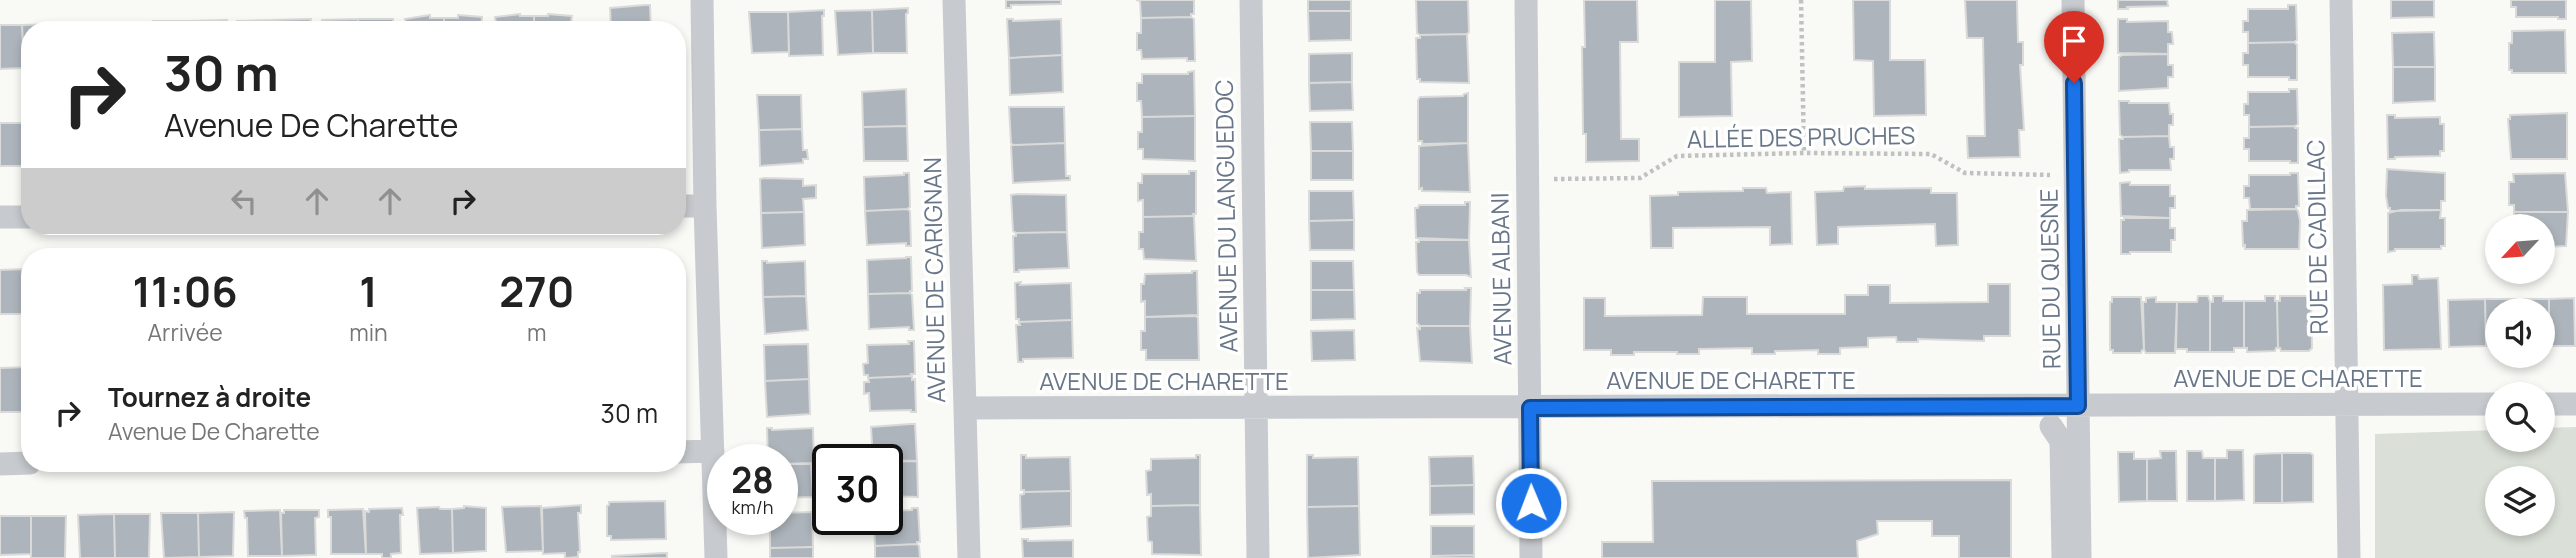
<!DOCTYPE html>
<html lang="fr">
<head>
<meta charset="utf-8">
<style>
	body { margin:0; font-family:Manrope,sans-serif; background:#f6f6f6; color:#222; height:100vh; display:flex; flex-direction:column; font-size:26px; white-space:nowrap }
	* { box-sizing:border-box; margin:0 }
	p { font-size:23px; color:#767676 }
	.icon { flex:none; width:38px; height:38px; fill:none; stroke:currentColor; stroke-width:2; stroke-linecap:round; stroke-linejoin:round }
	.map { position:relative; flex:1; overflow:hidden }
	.details { position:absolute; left:21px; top:248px; width:665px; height:224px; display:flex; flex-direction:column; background:#fff; border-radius:28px; box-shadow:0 4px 10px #0003 }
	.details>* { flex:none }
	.top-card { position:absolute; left:21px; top:21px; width:665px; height:214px; border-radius:28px; box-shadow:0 4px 10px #0003; background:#fff; color:#222; overflow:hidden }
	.needle { width:46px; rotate:244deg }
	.tools { position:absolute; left:2485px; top:214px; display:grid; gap:14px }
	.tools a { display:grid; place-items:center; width:70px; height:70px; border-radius:50%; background:#fff; box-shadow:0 4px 10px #0003; font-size:35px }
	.speed { position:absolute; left:707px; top:444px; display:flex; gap:14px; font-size:35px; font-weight:700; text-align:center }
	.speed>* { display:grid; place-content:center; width:91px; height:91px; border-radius:50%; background:#fff; box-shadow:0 4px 10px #0003; line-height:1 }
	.speed small { font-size:18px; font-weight:400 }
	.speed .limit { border:4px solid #111; border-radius:10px; background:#fff; color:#111 }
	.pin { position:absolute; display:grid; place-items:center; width:60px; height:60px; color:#fff; margin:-72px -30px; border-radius:50% 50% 50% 0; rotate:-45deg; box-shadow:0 0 7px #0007 }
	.pin .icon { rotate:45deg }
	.me { position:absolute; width:77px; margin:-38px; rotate:359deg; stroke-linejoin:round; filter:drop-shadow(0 0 5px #0008) }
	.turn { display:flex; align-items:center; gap:24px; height:147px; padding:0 28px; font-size:32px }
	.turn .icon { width:91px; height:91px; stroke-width:2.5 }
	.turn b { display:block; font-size:49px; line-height:60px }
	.lanes { display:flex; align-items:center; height:66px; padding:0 28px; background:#0003; justify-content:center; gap:35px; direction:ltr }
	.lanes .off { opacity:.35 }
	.eta { display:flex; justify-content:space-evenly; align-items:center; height:119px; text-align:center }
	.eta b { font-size:42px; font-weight:700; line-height:49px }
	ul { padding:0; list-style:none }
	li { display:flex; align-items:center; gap:21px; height:91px; padding:0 28px }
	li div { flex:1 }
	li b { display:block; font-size:26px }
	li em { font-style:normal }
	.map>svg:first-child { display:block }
</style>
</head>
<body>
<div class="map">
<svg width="2576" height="558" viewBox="0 0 2576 558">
	<rect width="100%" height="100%" fill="#f9f9f6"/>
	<!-- green -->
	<path fill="#dae0d7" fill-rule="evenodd" d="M2576,427V558H2375V434L2497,430V439H2543V428ZM2497,478H2543V523H2497Z"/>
	<!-- building -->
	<path fill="#adb4bb" stroke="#dadbd9" stroke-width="2" d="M1006,0H1061V4L1011,5V8H1006Z
		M1136,0H1194V14H1191V17L1141,18L1140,1Z
		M1308,0H1351V11H1308Z
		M1416,0H1468L1469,32L1467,34L1420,35L1417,33Z
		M1584,0H1637L1638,42H1620L1621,139H1639V161L1586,162V134H1583L1582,47H1585Z
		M1715,0H1751L1752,61L1731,62L1732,116L1679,117V62H1715Z
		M1853,0H1890V60H1925L1926,115L1874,116L1873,61L1854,60Z
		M1965,0H2017L2018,42H2023V65H2020L2024,130H2019L2020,157L1968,158L1967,136H1985L1983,38H1967Z
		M2118,0H2167L2168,6L2127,7L2128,9H2118Z
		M2391,0H2434V17L2391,18Z
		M2511,0H2566V19H2558V17H2516V7H2511Z
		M645,5H650L651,30H611L610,8Z
		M2288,5H2296L2297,40L2294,42L2248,43V32H2243V21H2248V9H2288Z
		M908,8V13L906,14L907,53H873L872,10Z
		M824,10V16H822L823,55L789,56L788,12Z
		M872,10L873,53L838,55L835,11Z
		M1308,11H1351V40L1309,41Z
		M749,12H788L789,52L752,53Z
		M520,14V16H534V30H497L495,17Z
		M548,14L572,16L570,30H534V16H548Z
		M430,15V18H444V30H408L405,19Z
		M458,15L482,17L481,30H444V18H458Z
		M1191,17L1194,19L1195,61H1187V58L1142,59L1141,50H1137V33H1141V18Z
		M311,19L308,30H274V20Z
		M358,19V30H324L322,25V20Z
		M358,19H393V24L391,30H358Z
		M1007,19H1013V21L1061,19L1062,55L1009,58Z
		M2118,19H2127V22L2168,21V32H2172L2173,44H2168V54L2118,53Z
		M227,20L225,30H191V21Z
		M274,20V30H239L237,27V21Z
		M153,21H191V30H156Z
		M107,23V30L71,29V24Z
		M107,23H141V27L139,30H107Z
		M58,24V30H30V68H24L22,25Z
		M0,25H22L24,68L0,69Z
		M2565,30L2566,73H2512V70H2509V43H2512V31Z
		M2434,32L2435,67H2393L2392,33Z
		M1467,34L1469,83L1420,82V79H1417L1416,38H1420V35Z
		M2294,42L2297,45V80H2289V77H2248V65H2243V53H2248V43Z
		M1352,53V82L1309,83V54Z
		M2168,54V65H2173V77H2168V88L2119,91V57L2122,55Z
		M1062,55L1063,92L1010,95L1009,58Z
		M2393,67H2435V101L2393,103Z
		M1194,71L1195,116L1142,117L1141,101H1137V83H1142V74H1188V72Z
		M1352,82L1353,110L1310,111L1309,83Z
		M906,89L907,126L863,127L862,92Z
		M2289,89H2297L2298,124L2295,126L2249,127V115H2244V104H2248V92H2289Z
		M1468,93V143L1422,144V141H1418V100L1420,97L1463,96L1464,94Z
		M757,95H801L802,129L759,130Z
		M2119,101H2129V103H2169L2170,114H2173V125H2169V136L2123,137L2120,135Z
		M1009,107H1064L1065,143L1013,145L1011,143Z
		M2567,113V159H2511L2508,119H2510V115Z
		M2387,115H2395V118L2440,117V124H2444V151H2440V156L2395,157V159H2388Z
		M1195,116V161L1143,159V149H1138V132H1142V117Z
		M30,122V166H24L23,123Z
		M1310,122H1352L1353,151H1311Z
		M0,123H23L24,166H0Z
		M907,126L908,161H864L863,127Z
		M2295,126V128H2298V163H2290V161H2249V149H2244V138H2249V127Z
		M802,129L803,150H807L808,159H803V163L760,166L759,130Z
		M2169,136L2170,147H2174V159H2170L2171,170H2129V172L2120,173L2119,139H2123V137Z
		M1065,143L1066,176H1070V180L1013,183L1011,146L1013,145Z
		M1468,143L1470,192L1422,191V188L1419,189V146Z
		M1311,151H1353V180H1311Z
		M2387,169L2445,173V201H2441V210L2390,211V208H2388L2386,196Z
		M1189,171H1196V214H1193L1194,216L1143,217V200L1138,201V183H1142V174H1189Z
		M904,173H909L910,207L907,209L865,211L864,177L904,175Z
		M2290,173H2298L2299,206H2296V209H2250L2249,198H2244V186H2249V175H2290Z
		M2565,173L2568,212H2514V205H2509V182H2514L2513,174Z
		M764,178L803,179V186L816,185V198L803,199L804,212L761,213L760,179Z
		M2130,182V185H2170V196H2175V208H2170V218L2121,216L2120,183Z
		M1865,186V189L1931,188V193H1957L1958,245L1936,246L1935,224L1838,227V244L1817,245L1815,192L1843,191L1844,187Z
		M1743,188H1766L1767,193L1791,192L1792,244L1770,245V227L1673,228V248H1651L1650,196L1678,195V192L1743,191Z
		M1309,191H1353L1354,220L1309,221Z
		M1017,194L1066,195L1067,232L1016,233L1013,231L1011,195Z
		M1465,202H1470L1469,240L1416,238L1415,208H1418L1419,205H1465Z
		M907,209L910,211L911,246H906V243L867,245L865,211Z
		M2296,209L2298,211L2300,221L2299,249H2245V245L2243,246L2242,221H2247V210Z
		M2401,210H2441L2440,218H2445V246H2441V249H2395V251L2388,252V213Z
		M804,212L805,245L762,248L761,213Z
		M2514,212H2568L2566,246L2543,247V226H2510L2509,219H2514Z
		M1194,216L1196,261L1144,259L1143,249H1139V232H1143V217Z
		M2124,218H2170V228H2175V240H2171V252H2130V254H2121V220H2124Z
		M1354,220V250H1310L1309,221Z
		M1067,232L1069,268L1019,270V272H1014L1013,236H1016V233Z
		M1419,240H1469L1471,277L1466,275H1419L1417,272L1416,242H1419Z
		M651,252H658V257H614V255L652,254Z
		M906,257H911L912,291H910V293L868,294L867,260L906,258Z
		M762,261H767V263L805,261L806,296L763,297Z
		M1311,261H1353L1354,290H1311Z
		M24,269L26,272V314H0V270Z
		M27,269H30V314H26Z
		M1192,271H1197L1198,315L1145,317V301L1141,302V284H1144L1145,274L1192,273Z
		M2412,275H2418L2419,279L2438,278L2441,349L2384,350L2383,285L2412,284Z
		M1021,282L1020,285L1071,283L1072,320L1019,322V319H1016L1015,283Z
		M1988,284H2010V336H1984V341L1918,339V342H1897L1896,337L1868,338V347L1840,348V354H1818V350L1775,351V354H1752V348L1699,349V354H1677V352H1634V355H1611V350H1584V298H1605V316L1702,315L1703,297H1747V314H1845V295H1868V285H1890V303L1988,302Z
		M1465,288H1471L1470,326H1420L1417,323V293H1420V290H1466Z
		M1311,290H1354L1355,319L1311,320Z
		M910,293L912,295L914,330H909V327L869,329L868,294Z
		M806,296L808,330L765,334L763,297Z
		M2198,296H2208L2210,302V352H2187V349H2176L2177,302H2197Z
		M2213,296H2223V301H2244V348H2234V352H2210V302H2213Z
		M2265,296H2275V301H2277L2278,348H2276L2275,351L2247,352V348H2244V301H2265Z
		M2280,296H2309V300H2311L2312,348L2309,351H2281L2280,348H2278L2277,301H2280Z
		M2112,297H2141L2144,350H2142L2141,353H2113V350H2110V302H2112Z
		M2156,297V302H2177L2175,353H2146L2144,350L2143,302H2146V298Z
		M2574,298L2575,346H2549V299Z
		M2485,299L2486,346L2449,347L2448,300Z
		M2485,299H2521V310H2497V346H2486Z
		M2521,299H2549V346H2546L2547,349H2543V310H2521Z
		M1196,316L1198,318L1199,360H1146V350H1141V331H1145V317Z
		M1072,320L1073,358L1023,359V362H1018L1016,325H1020L1019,322Z
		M1420,326H1470L1472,363L1420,361L1417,328L1420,329Z
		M1354,330L1355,360L1312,361L1311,331Z
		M908,341H914L915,374H911L912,376L868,378V375H864L863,364L868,363L867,345L909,344Z
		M808,344L809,379L765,381L764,345Z
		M27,367H30V412H28Z
		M27,367L28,412H0V368Z
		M912,376V380L915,379L916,412H911V410L870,411L869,393L864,394V382H869L868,378Z
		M809,379L810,414L767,417L765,381Z
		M910,424H915L917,461L873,460L871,427Z
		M767,428H772V430L813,428L814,463L782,464V460H768Z
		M2227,450H2243L2244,500L2215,501V458H2227Z
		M2160,451H2176L2177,501H2147V459L2161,458Z
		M2187,451H2202L2203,458H2215V501H2187Z
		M2118,452H2134V459H2147V501L2119,502Z
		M2282,453V503H2254V456L2256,454Z
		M2282,453H2310L2313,455V502L2282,503Z
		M1021,455H1026V458L1070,457L1071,491L1024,492V490H1021Z
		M1196,455H1200V505L1151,506V494L1147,495L1146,471L1151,470V459L1196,458Z
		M1307,455H1313V458L1358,457L1359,506L1307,507Z
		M1473,456L1474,485L1430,486L1429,457Z
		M917,461L918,497L887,496V462Z
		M782,464H811L813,497L782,498Z
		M2011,480V558H1959V536H1932V521H1877L1878,534L1857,541L1858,558H1602V542H1653L1652,481Z
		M1474,485V514L1430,515V486Z
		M1071,491V526L1021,529L1020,495L1024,494V492Z
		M665,501L666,539L611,540V536H607V506L609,505V502Z
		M581,505V513H578L580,552H578V557L565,558V553L543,554L542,508Z
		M1200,505L1201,555L1152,554V542L1148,541L1147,517L1151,516V506Z
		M464,506L486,508V551L453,553L452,509L464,508Z
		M541,506L543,551L506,552L502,507Z
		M1359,506L1360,555L1308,558L1307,507Z
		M439,507L440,509H452L453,553L420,554L417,508Z
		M402,508L403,515H400L401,553L391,554V558H382V554H366L365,511L369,512V509Z
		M912,508H918L920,542H917V544L875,546L874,520H887V511L912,510Z
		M363,509L366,554H331V517H328V510Z
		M280,510L282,556H248L247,518H245L244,511Z
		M284,510H319V517L315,518L316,555L282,556L281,513H284Z
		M234,512L233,556L199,557L198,513Z
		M812,512L813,547L770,548V520H782V513Z
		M161,513H198L199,557L164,558Z
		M114,514H150L149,558H115Z
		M114,514L115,558H80L78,515Z
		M0,516H31V554L0,555Z
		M31,516H66L65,558H31Z
		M1431,526H1474V555L1431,556Z
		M1022,539H1028V541L1073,540V558H1023Z
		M917,544L919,546L920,558H875V546Z
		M813,547V558H770V548Z
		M662,553H667V558H612V556Z
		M1474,555V558H1431V556Z"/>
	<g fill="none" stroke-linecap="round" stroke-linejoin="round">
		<!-- path -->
		<path stroke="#bfc1c3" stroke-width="4.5" stroke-dasharray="3.5 3.5" stroke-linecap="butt" d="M1801,0L1804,153
			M1554,179L1640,178L1677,156L1804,153L1931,154L1965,173L2050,175"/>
		<!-- minor -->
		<path stroke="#c7cace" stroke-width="23" d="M702,0L705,206L716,558
			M954,0L969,558
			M1251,0L1258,558
			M1526,0L1531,558
			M2073,0L2080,558
			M2341,0L2349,558
			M677,206H705
			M0,217H30
			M2543,404H2576
			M965,408L2497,404
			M2051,426L2061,441L2063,558
			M677,452L713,451
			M0,464L30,463"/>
	</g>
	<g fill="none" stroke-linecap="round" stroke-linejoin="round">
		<defs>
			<path id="route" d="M1531,503L1530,408L2078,406L2074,83"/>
		</defs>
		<!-- route casing -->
		<use href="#route" stroke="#114b97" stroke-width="18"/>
		<!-- route -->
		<use href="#route" stroke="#1a73e8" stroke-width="12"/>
	</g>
	<g text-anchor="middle" stroke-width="7" stroke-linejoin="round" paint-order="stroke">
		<!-- street labels -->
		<g font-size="24" fill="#687687" stroke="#fff">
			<text transform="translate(1801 138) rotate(-1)" y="8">ALLÉE DES PRUCHES</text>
			<text transform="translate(1227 216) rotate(-91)" y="8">AVENUE DU LANGUEDOC</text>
			<text transform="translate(2318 237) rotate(-91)" y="8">RUE DE CADILLAC</text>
			<text transform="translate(1502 279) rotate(-91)" y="8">AVENUE ALBANI</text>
			<text transform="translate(2051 279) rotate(-91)" y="8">RUE DU QUESNE</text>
			<text transform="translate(935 280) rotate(-91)" y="8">AVENUE DE CARIGNAN</text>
			<text x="2298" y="387">AVENUE DE CHARETTE</text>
			<text x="1731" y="389">AVENUE DE CHARETTE</text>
			<text x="1164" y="390">AVENUE DE CHARETTE</text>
		</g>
	</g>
</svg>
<div class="tools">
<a><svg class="needle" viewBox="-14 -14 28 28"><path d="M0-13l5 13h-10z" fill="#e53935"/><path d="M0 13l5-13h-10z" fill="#767676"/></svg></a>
<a><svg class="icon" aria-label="sound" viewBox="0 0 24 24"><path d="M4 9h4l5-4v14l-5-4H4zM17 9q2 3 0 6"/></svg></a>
<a><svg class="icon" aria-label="search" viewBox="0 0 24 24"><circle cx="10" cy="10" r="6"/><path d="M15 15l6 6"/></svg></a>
<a><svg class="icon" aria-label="layers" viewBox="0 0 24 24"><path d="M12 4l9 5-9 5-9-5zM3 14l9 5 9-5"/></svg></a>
</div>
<div class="speed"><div>28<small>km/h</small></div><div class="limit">30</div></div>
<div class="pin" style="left:2074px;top:83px;background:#d93025"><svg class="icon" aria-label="arrive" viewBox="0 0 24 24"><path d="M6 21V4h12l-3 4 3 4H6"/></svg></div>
<svg class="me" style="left:1531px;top:503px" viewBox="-20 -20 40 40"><circle r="17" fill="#1a73e8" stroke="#fff" stroke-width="3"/><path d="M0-11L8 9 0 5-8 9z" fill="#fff"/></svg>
<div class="top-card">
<div class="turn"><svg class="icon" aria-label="right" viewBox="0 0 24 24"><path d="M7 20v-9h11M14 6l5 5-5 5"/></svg><div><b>30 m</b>Avenue De Charette</div></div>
<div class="lanes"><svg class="icon off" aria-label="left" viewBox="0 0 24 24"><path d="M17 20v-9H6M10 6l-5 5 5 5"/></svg><svg class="icon off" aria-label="ahead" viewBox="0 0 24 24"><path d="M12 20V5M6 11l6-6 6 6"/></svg><svg class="icon off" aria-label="ahead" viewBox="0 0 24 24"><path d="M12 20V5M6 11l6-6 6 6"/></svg><svg class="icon" aria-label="right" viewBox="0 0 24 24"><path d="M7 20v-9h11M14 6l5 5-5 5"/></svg></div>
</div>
<section class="details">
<div class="eta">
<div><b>11:06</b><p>Arrivée</p></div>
<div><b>1</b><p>min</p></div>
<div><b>270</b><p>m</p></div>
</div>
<ul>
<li><svg class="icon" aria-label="right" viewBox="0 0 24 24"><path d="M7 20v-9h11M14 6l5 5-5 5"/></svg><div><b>Tournez à droite</b><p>Avenue De Charette</p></div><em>30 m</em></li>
</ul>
</section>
</div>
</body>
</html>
